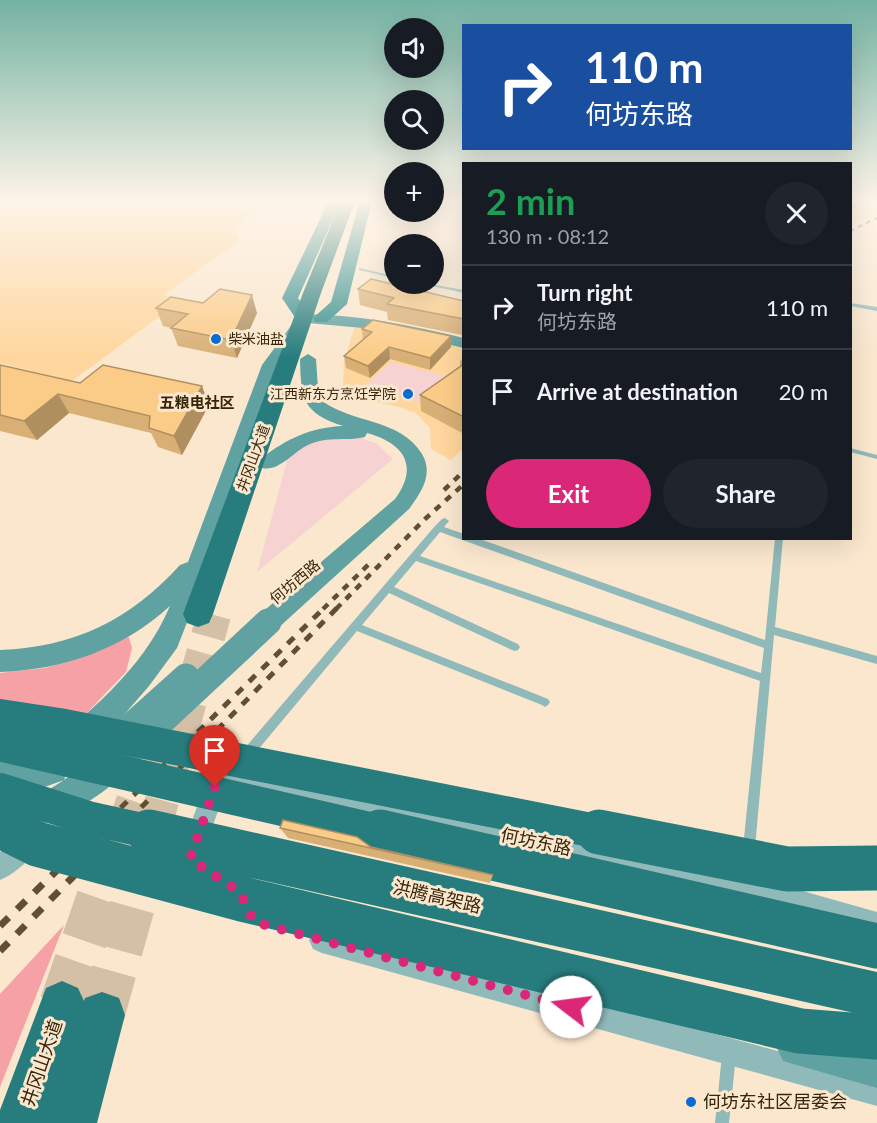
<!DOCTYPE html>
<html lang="en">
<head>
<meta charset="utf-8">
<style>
	body { margin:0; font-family:Lato,"Noto Sans SC",sans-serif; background:#20242c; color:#f1f3f6; height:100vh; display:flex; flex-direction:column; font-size:22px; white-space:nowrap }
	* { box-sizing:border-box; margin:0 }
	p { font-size:20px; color:#9ea1a6 }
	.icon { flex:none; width:33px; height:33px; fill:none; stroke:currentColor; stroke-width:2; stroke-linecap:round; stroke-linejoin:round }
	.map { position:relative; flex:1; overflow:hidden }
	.details { position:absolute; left:462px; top:162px; width:390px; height:378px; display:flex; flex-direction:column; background:#171b24; border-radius:0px; box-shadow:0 6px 24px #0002 }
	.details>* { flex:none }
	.banner { position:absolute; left:462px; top:24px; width:390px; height:126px; border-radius:0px; box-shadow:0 6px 24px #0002; background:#1a4fa0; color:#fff; overflow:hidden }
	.fabs { position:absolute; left:384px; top:18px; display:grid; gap:12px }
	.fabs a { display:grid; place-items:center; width:60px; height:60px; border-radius:50%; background:#171b24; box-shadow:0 6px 24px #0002; font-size:30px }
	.pin { position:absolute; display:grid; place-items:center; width:51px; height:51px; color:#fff; margin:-62px -26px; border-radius:50% 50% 50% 0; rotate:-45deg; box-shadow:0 0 6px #0007 }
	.pin .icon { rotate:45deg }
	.me { position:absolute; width:66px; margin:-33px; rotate:285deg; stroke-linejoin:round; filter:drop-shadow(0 0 4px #0008) }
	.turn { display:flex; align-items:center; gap:21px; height:126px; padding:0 24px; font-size:27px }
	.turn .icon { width:78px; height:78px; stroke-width:2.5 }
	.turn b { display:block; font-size:42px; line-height:51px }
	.round { display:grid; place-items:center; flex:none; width:63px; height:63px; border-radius:32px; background:#20242c }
	.head { display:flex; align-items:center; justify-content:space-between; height:102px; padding:0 24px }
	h1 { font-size:36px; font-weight:700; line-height:45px; color:#1e9e55 }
	.button { display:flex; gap:12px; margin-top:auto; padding:12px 24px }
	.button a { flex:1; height:69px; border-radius:36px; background:#db2777; color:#fff; font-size:24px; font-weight:700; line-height:69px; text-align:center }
	.button a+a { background:#20242c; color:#f1f3f6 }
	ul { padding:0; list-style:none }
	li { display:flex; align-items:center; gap:18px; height:84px; padding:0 24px; border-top:2px solid #363941 }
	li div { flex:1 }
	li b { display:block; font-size:22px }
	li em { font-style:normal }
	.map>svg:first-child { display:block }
</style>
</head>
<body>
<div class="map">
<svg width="877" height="1123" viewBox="0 0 877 1123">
	<rect width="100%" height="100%" fill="#fae7ce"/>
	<!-- built -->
	<path fill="#ffd69d" d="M0,201H221L217,205L258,212L235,228L240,240L164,295L183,299L72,381L0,363Z
		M851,201H877V212L851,225Z
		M356,321L463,346V449L451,460L431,449L430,428L416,413L399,407L363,399L343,389L344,363Z"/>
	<!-- green -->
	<path fill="#f6d2d3" d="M391,362L452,378L428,405L365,386Z
		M356,436L377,444L393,459L257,572L288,457L311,441Z"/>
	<!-- forest -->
	<path fill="#f6a1a6" d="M127,631L132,648L126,672L59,742L0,757V673L45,668L80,658Z
		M64,925L0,1087V994Z"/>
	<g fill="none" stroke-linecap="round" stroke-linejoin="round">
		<!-- highway-tunnel-far1 -->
		<path stroke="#d3c0a7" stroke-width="34" stroke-dasharray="34 17" stroke-linecap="butt" d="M122,833L148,758
			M153,833L214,615"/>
		<!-- highway-tunnel -->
		<path stroke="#d3c0a7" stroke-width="45" stroke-dasharray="45 22" stroke-linecap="butt" d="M62,1004L122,832
			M102,1015L153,832"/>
		<!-- lane -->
		<path fill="#90b9b9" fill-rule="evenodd" d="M856,201H860L850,214V209Z
			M359,268L394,276V278L359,270Z
			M423,284H430L464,290V293Z
			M850,303L877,307V311L850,306Z
			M850,448L877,455V459L850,452Z
			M445,518L449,521L444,527L464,534V538H477L765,640L775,538H783L775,627L877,656V664L774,635L755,848L753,852L749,854L745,852L743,848L760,681L416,561L394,587L518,644L520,647L518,650L515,651L512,650L389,593L362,625L548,699L550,702L548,705L545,707L542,705L357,631L252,757L248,758L244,757L243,753L244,749L435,526L442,519ZM440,532L764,648L761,673L420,556Z
			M729,1048L734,1050L736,1055L729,1123H715L722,1055L724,1050Z"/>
		<!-- street -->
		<path fill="#90b9b9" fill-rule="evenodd" d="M220,763L746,875L877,912V936L746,899L227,786L204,850L196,854L188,850L184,842L212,766Z
			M28,831L36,835L40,843C33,858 15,874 0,880V852L20,835Z
			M322,927L877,1078V1106L322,953L313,949L309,940L313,931Z"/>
		<!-- secondary -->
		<path fill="#60a1a1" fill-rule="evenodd" d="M304,314C359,315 411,325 464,338V348L385,330L308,323L278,365L216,548L177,648L149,686L116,724L68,768L64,780L39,789H0V759H34C86,714 142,672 170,606C123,649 63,670 0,672V650C75,647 130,620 180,565L188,562L262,365L299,315Z
			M308,354L316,359L318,389L321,400C352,424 400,418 422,454C434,474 421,493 409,509L277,629L268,632L259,629L256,622L259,615L395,499C420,465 403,443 367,433L365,437C345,442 330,435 308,445C293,452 279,472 262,468L259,463L262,458C286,439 312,427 343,426C302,413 301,398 300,359Z
			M113,750L123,754L127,764C117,790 70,813 45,823L34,819L30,808L34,797C63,785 84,761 113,750Z
			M796,1029L877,1050V1088L783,1061L777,1048L783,1035Z"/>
		<!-- primary -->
		<path fill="#358f8f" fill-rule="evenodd" d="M329,201H341L298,298L312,318L304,323L298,322L282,298Z
			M360,201H372L347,304L327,322H315L313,318L331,302Z"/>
		<!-- highway -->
		<path fill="#277c7d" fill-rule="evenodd" d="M341,201H355L321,293L213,614L209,623L198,627L187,623L183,614L303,293Z
			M62,981L78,988L84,1001L85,998L102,992L119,998L125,1015L97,1123H0V1110L46,988Z"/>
		<!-- rail-far3 -->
		<path stroke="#604f33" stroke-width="2" stroke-dasharray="4.5 4.5" stroke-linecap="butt" d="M850,231L877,218"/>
		<!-- rail-far2 -->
		<path stroke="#604f33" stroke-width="4.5" stroke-dasharray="7 7" stroke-linecap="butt" d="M444,490L464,471
			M323,609L369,564
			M336,609L425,519L464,484"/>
		<!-- rail-far1 -->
		<path stroke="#604f33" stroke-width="5" stroke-dasharray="9 9" stroke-linecap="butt" d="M95,833L324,608
			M116,833L337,608"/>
		<!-- rail -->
		<path stroke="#604f33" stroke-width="7" stroke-dasharray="12 12" stroke-linecap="butt" d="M0,926L96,832
			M0,951L117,832"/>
		<!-- secondary-bridge -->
		<path stroke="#60a1a1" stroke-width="27" d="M128,729L186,677
			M134,747L268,622"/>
		<!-- highway-bridge-far1 -->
		<path stroke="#277c7d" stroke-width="34" d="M0,716L59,725L606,833
			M3,745L387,833
			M0,790L88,818L156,833
			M0,825L16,833"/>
		<!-- highway-bridge -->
		<path stroke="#277c7d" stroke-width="45" d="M13,832L37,844L242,899L800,1031L877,1037
			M149,832L877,995
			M380,832L877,946
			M599,832L787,869L877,868"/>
	</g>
	<!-- wall -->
	<path fill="#d8af75" d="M358,289L464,301V334L462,335L388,320L387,312L360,305Z
		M156,308L257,313L237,358L178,346L171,328L163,326Z
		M362,329L451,347L430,370L390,359L370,378L346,368L344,356L363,340Z
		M464,357V434L421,411L420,395L460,366V361Z
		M0,365L80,383L209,405L182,455L158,447L151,433L69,413L37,440L0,431Z
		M280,828L371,847L493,875L490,883L288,838Z"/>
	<!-- shaded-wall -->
	<path fill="#b08f5f" d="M252,295L257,313L237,358L231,340Z
		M463,319H464V334L462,335Z
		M451,336V347L430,370V358Z
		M389,347L390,359L370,378L368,366Z
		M202,386L209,405L182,455L174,436Z
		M58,394L69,413L37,440L24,421Z"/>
	<!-- building -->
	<path fill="#fbcc88" stroke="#b08f5f" stroke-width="1.5" d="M371,279L464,301V319L387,304L394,298L358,289Z
		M220,289L252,295L231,340L171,328L188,314L156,308L171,297L203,303Z
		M373,320L451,336L430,358L389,347L368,366L344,356L372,332L362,329Z
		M464,364V417L420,395Z
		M0,365L80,383L103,365L202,386L174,436L149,428L150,416L58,394L24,421L0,415Z
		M283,820L357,837L371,847L493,875L280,828Z"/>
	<!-- sky -->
	<linearGradient id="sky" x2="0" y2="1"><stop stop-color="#73b2a2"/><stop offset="0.56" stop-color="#fdf4e9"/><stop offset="1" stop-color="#fdf4e9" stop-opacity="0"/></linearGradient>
	<rect width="877" height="358" fill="url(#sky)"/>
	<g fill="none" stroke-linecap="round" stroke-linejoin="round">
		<!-- route -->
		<path stroke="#db2777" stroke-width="10" stroke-dasharray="0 18" d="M215,787L190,859L240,892L254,922L571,1007"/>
	</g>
	<!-- markers -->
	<g fill="#096bd4" stroke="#fae7ce" stroke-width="2">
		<circle cx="216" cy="339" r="6"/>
		<circle cx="408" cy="394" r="6"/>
		<circle cx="691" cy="1102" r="6"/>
	</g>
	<g text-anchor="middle" stroke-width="6" stroke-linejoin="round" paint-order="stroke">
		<!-- far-poi labels -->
		<g font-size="14" fill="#362509" stroke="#fae7ce" text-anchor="start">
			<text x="228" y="344">柴米油盐</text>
			<text x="396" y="399" text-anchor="end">江西新东方烹饪学院</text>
		</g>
		<!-- far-street labels -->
		<g font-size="14" fill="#362509" stroke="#fae7ce">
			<text transform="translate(253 458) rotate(-70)" y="5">井冈山大道</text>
		</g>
		<!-- far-quarter labels -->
		<g font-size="15" font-weight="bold" fill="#362509" stroke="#fae7ce">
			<text x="197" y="408">五粮电社区</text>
		</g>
		<!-- street labels -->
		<g font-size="15" fill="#362509" stroke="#fae7ce">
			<text transform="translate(295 582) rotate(-40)" y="5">何坊西路</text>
		</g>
		<!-- near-street labels -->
		<g font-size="18" fill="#362509" stroke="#fae7ce">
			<text transform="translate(536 842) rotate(12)" y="6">何坊东路</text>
			<text transform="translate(437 897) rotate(13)" y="6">洪腾高架路</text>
			<text transform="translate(42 1063) rotate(-71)" y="6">井冈山大道</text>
		</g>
		<!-- near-poi labels -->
		<g font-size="18" fill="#362509" stroke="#fae7ce" text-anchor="start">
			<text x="703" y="1108">何坊东社区居委会</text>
		</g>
	</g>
</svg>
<div class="fabs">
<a><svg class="icon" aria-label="sound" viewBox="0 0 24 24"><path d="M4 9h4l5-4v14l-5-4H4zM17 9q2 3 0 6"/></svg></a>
<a><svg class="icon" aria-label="search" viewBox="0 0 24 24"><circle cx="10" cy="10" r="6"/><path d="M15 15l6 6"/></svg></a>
<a>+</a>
<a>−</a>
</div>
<div class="pin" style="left:215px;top:787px;background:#d93025"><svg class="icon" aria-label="arrive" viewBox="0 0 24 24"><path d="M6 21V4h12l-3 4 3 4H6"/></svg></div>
<svg class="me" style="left:571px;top:1007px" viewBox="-20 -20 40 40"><circle r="19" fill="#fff"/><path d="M0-13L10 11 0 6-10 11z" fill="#db2777"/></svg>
<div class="banner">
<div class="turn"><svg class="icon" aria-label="right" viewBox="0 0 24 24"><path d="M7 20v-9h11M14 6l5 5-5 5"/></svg><div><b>110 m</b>何坊东路</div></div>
</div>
<section class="details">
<div class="head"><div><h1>2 min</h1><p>130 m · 08:12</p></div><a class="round"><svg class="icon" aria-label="close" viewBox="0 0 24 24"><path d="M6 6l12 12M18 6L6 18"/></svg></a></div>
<ul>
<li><svg class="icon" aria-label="right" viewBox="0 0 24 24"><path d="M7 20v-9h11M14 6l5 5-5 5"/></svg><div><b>Turn right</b><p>何坊东路</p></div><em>110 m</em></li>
<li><svg class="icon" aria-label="arrive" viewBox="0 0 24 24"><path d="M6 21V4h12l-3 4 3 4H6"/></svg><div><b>Arrive at destination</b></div><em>20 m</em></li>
</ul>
<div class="button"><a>Exit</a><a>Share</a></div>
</section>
</div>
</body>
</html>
